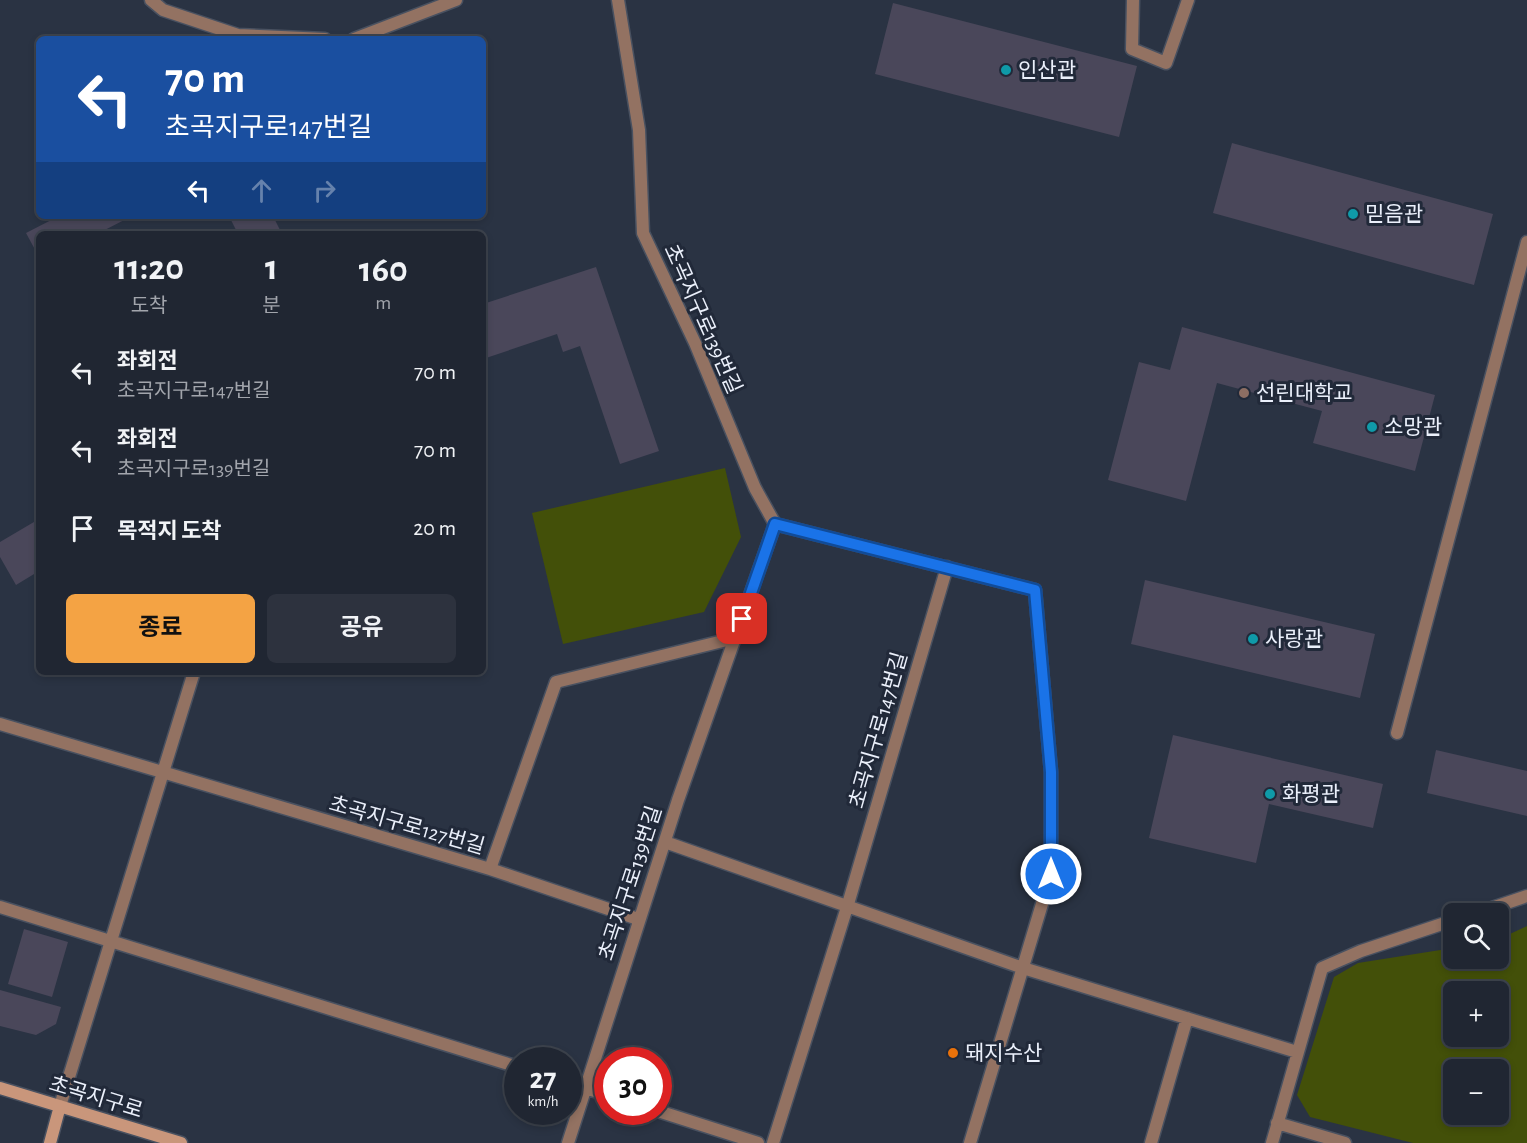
<!DOCTYPE html>
<html lang="ko">
<head>
<meta charset="utf-8">
<style>
	body { margin:0; font-family:"Alegreya Sans","Noto Sans KR",sans-serif; background:#2d323e; color:#f1f3f6; height:100vh; display:flex; flex-direction:column; font-size:22px; white-space:nowrap }
	* { box-sizing:border-box; margin:0 }
	p { font-size:20px; color:#a2a5ac }
	.icon { flex:none; width:33px; height:33px; fill:none; stroke:currentColor; stroke-width:2; stroke-linecap:round; stroke-linejoin:round }
	.map { position:relative; flex:1; overflow:hidden }
	.details { position:absolute; left:36px; top:231px; width:450px; height:444px; display:flex; flex-direction:column; background:#202632; border-radius:9px; box-shadow:0 3px 9px #0003,0 0 0 2px #3d434d }
	.details>* { flex:none }
	.guide { position:absolute; left:36px; top:36px; width:450px; height:183px; border-radius:9px; box-shadow:0 3px 9px #0003,0 0 0 2px #3d434d; background:#1a4fa0; color:#fff; overflow:hidden }
	.controls { position:absolute; left:1443px; top:903px; display:grid; gap:12px }
	.controls a { display:grid; place-items:center; width:66px; height:66px; border-radius:9px; background:#202632; box-shadow:0 3px 9px #0003,0 0 0 2px #3d434d; font-size:30px }
	.speed { position:absolute; left:504px; top:1047px; display:flex; gap:12px; font-size:30px; font-weight:700; text-align:center }
	.speed>* { display:grid; place-content:center; width:78px; height:78px; border-radius:50%; background:#202632; box-shadow:0 3px 9px #0003,0 0 0 2px #3d434d; line-height:1 }
	.speed small { font-size:15px; font-weight:400 }
	.speed .limit { border:9px solid #d22; background:#fff; color:#111 }
	.pin { position:absolute; display:grid; place-items:center; width:51px; height:51px; color:#fff; margin:-26px; border-radius:12px; box-shadow:0 3px 9px #0006 }
	.me { position:absolute; width:66px; margin:-33px; rotate:0deg; stroke-linejoin:round; filter:drop-shadow(0 0 4px #0008) }
	.turn { display:flex; align-items:center; gap:21px; height:126px; padding:0 30px; font-size:27px }
	.turn .icon { width:78px; height:78px; stroke-width:2.5 }
	.turn b { display:block; font-size:42px; line-height:51px }
	.lanes { display:flex; align-items:center; height:57px; padding:0 30px; background:#0003; justify-content:center; gap:30px; direction:ltr }
	.lanes .off { opacity:.35 }
	.eta { display:flex; justify-content:space-evenly; align-items:center; height:102px; text-align:center }
	.eta b { font-size:36px; font-weight:700; line-height:42px }
	.primary-button { display:flex; gap:12px; margin-top:auto; padding:12px 30px }
	.primary-button a { flex:1; height:69px; border-radius:9px; background:#f4a344; color:#111; font-size:24px; font-weight:700; line-height:69px; text-align:center }
	.primary-button a+a { background:#2d323e; color:#f1f3f6 }
	ul { padding:0; list-style:none }
	li { display:flex; align-items:center; gap:18px; height:78px; padding:0 30px }
	li div { flex:1 }
	li b { display:block; font-size:22px }
	li em { font-style:normal }
	.map>svg:first-child { display:block }
</style>
</head>
<body>
<div class="map">
<svg width="1527" height="1143" viewBox="0 0 1527 1143">
	<rect width="100%" height="100%" fill="#2a3343"/>
	<!-- green -->
	<path fill="#435009" fill-rule="evenodd" d="M725,468L741,537L704,612L563,644L532,513Z
		M1527,926V1143H1413L1310,1117L1297,1095L1334,977L1358,963L1453,948L1454,958H1498L1499,939ZM1454,992H1498V1036H1454ZM1454,1070H1498V1114H1454Z"/>
	<!-- building -->
	<path fill="#4a475a" d="M893,3L1137,66L1119,137L875,74Z
		M1232,143L1493,214L1474,285L1213,213Z
		M59,216H132L97,234H39V257L26,233Z
		M229,216H273L282,234H238Z
		M596,267L659,451L620,464L580,346L563,352L557,334L483,359V304Z
		M1182,327L1435,395L1415,471L1313,443L1322,411L1217,383L1186,501L1108,480L1139,362L1170,370Z
		M39,519V571L16,585L0,557V542Z
		M1145,580L1375,634L1360,698L1131,644Z
		M1173,735L1383,784L1373,828L1269,804L1256,863L1149,838Z
		M1436,750L1527,771V816L1427,793Z
		M24,929L68,942L52,997L8,984Z
		M0,990L61,1007L56,1024L36,1035L0,1026Z"/>
	<g fill="none" stroke-linecap="round" stroke-linejoin="round">
		<defs>
			<path id="lane" d="M1133,0L1132,49L1166,63L1188,0
				M1397,733L1527,242"/>
			<path id="street" d="M151,0L163,10L238,35L325,39
				M354,39L456,0
				M775,524L1035,590L1051,772V874L970,1143
				M0,724L490,869L638,919
				M665,842L1023,968L1297,1052
				M490,869L556,682L735,638
				M0,907L518,1067
				M1474,914L1527,896
				M568,1083L608,1095
				M60,1106L194,672
				M658,1111L758,1143
				M1277,1123L1345,1143
				M568,1143L678,800L775,524L755,488L695,343L643,233L639,130L618,0
				M773,1143L848,904L947,567
				M1151,1143L1187,1018
				M1272,1143L1322,968L1361,951L1454,920"/>
			<path id="secondary" d="M0,1088L181,1143
				M50,1143L60,1106"/>
		</defs>
		<!-- lane casing -->
		<use href="#lane" stroke="#495160" stroke-width="15"/>
		<!-- street casing -->
		<use href="#street" stroke="#495160" stroke-width="15"/>
		<!-- secondary casing -->
		<use href="#secondary" stroke="#495160" stroke-width="15"/>
		<!-- lane -->
		<use href="#lane" stroke="#937262" stroke-width="12"/>
		<!-- street -->
		<use href="#street" stroke="#937262" stroke-width="12"/>
		<!-- secondary -->
		<use href="#secondary" stroke="#c9967b" stroke-width="12"/>
	</g>
	<g fill="none" stroke-linecap="round" stroke-linejoin="round">
		<defs>
			<path id="route" d="M742,619L775,524L1035,590L1051,772V874"/>
		</defs>
		<!-- route casing -->
		<use href="#route" stroke="#114b97" stroke-width="15"/>
		<!-- route -->
		<use href="#route" stroke="#1a73e8" stroke-width="10"/>
	</g>
	<!-- markers -->
	<g fill="#0f9aa8" stroke="#212939" stroke-width="2">
		<circle cx="1006" cy="70" r="6"/>
		<circle cx="1353" cy="214" r="6"/>
		<circle cx="1372" cy="427" r="6"/>
		<circle cx="1253" cy="639" r="6"/>
		<circle cx="1270" cy="794" r="6"/>
	</g>
	<circle fill="#8d6e63" stroke="#212939" stroke-width="2" cx="1244" cy="393" r="6"/>
	<circle fill="#e8710a" stroke="#212939" stroke-width="2" cx="953" cy="1053" r="6"/>
	<g text-anchor="middle" stroke-width="6" stroke-linejoin="round" paint-order="stroke">
		<!-- poi labels -->
		<g font-size="21" fill="#ebf0fb" stroke="#212939" text-anchor="start">
			<text x="1018" y="77">인산관</text>
			<text x="1365" y="221">믿음관</text>
			<text x="1256" y="400">선린대학교</text>
			<text x="1384" y="434">소망관</text>
			<text x="1265" y="646">사랑관</text>
			<text x="1282" y="801">화평관</text>
			<text x="965" y="1060">돼지수산</text>
		</g>
		<!-- street labels -->
		<g font-size="21" fill="#ebf0fb" stroke="#212939">
			<text transform="translate(703 319) rotate(66)" y="7">초곡지구로139번길</text>
			<text transform="translate(878 730) rotate(-74)" y="7">초곡지구로147번길</text>
			<text transform="translate(407 825) rotate(16)" y="7">초곡지구로127번길</text>
			<text transform="translate(630 883) rotate(-72)" y="7">초곡지구로139번길</text>
			<text transform="translate(96 1097) rotate(17)" y="7">초곡지구로</text>
		</g>
	</g>
</svg>
<div class="controls">
<a><svg class="icon" aria-label="search" viewBox="0 0 24 24"><circle cx="10" cy="10" r="6"/><path d="M15 15l6 6"/></svg></a>
<a>+</a>
<a>−</a>
</div>
<div class="speed"><div>27<small>km/h</small></div><div class="limit">30</div></div>
<div class="pin" style="left:742px;top:619px;background:#d93025"><svg class="icon" aria-label="arrive" viewBox="0 0 24 24"><path d="M6 21V4h12l-3 4 3 4H6"/></svg></div>
<svg class="me" style="left:1051px;top:874px" viewBox="-20 -20 40 40"><circle r="17" fill="#1a73e8" stroke="#fff" stroke-width="3"/><path d="M0-11L8 9 0 5-8 9z" fill="#fff"/></svg>
<div class="guide">
<div class="turn"><svg class="icon" aria-label="left" viewBox="0 0 24 24"><path d="M17 20v-9H6M10 6l-5 5 5 5"/></svg><div><b>70 m</b>초곡지구로147번길</div></div>
<div class="lanes"><svg class="icon" aria-label="left" viewBox="0 0 24 24"><path d="M17 20v-9H6M10 6l-5 5 5 5"/></svg><svg class="icon off" aria-label="ahead" viewBox="0 0 24 24"><path d="M12 20V5M6 11l6-6 6 6"/></svg><svg class="icon off" aria-label="right" viewBox="0 0 24 24"><path d="M7 20v-9h11M14 6l5 5-5 5"/></svg></div>
</div>
<section class="details">
<div class="eta">
<div><b>11:20</b><p>도착</p></div>
<div><b>1</b><p>분</p></div>
<div><b>160</b><p>m</p></div>
</div>
<ul>
<li><svg class="icon" aria-label="left" viewBox="0 0 24 24"><path d="M17 20v-9H6M10 6l-5 5 5 5"/></svg><div><b>좌회전</b><p>초곡지구로147번길</p></div><em>70 m</em></li>
<li><svg class="icon" aria-label="left" viewBox="0 0 24 24"><path d="M17 20v-9H6M10 6l-5 5 5 5"/></svg><div><b>좌회전</b><p>초곡지구로139번길</p></div><em>70 m</em></li>
<li><svg class="icon" aria-label="arrive" viewBox="0 0 24 24"><path d="M6 21V4h12l-3 4 3 4H6"/></svg><div><b>목적지 도착</b></div><em>20 m</em></li>
</ul>
<div class="primary-button"><a>종료</a><a>공유</a></div>
</section>
</div>
</body>
</html>
